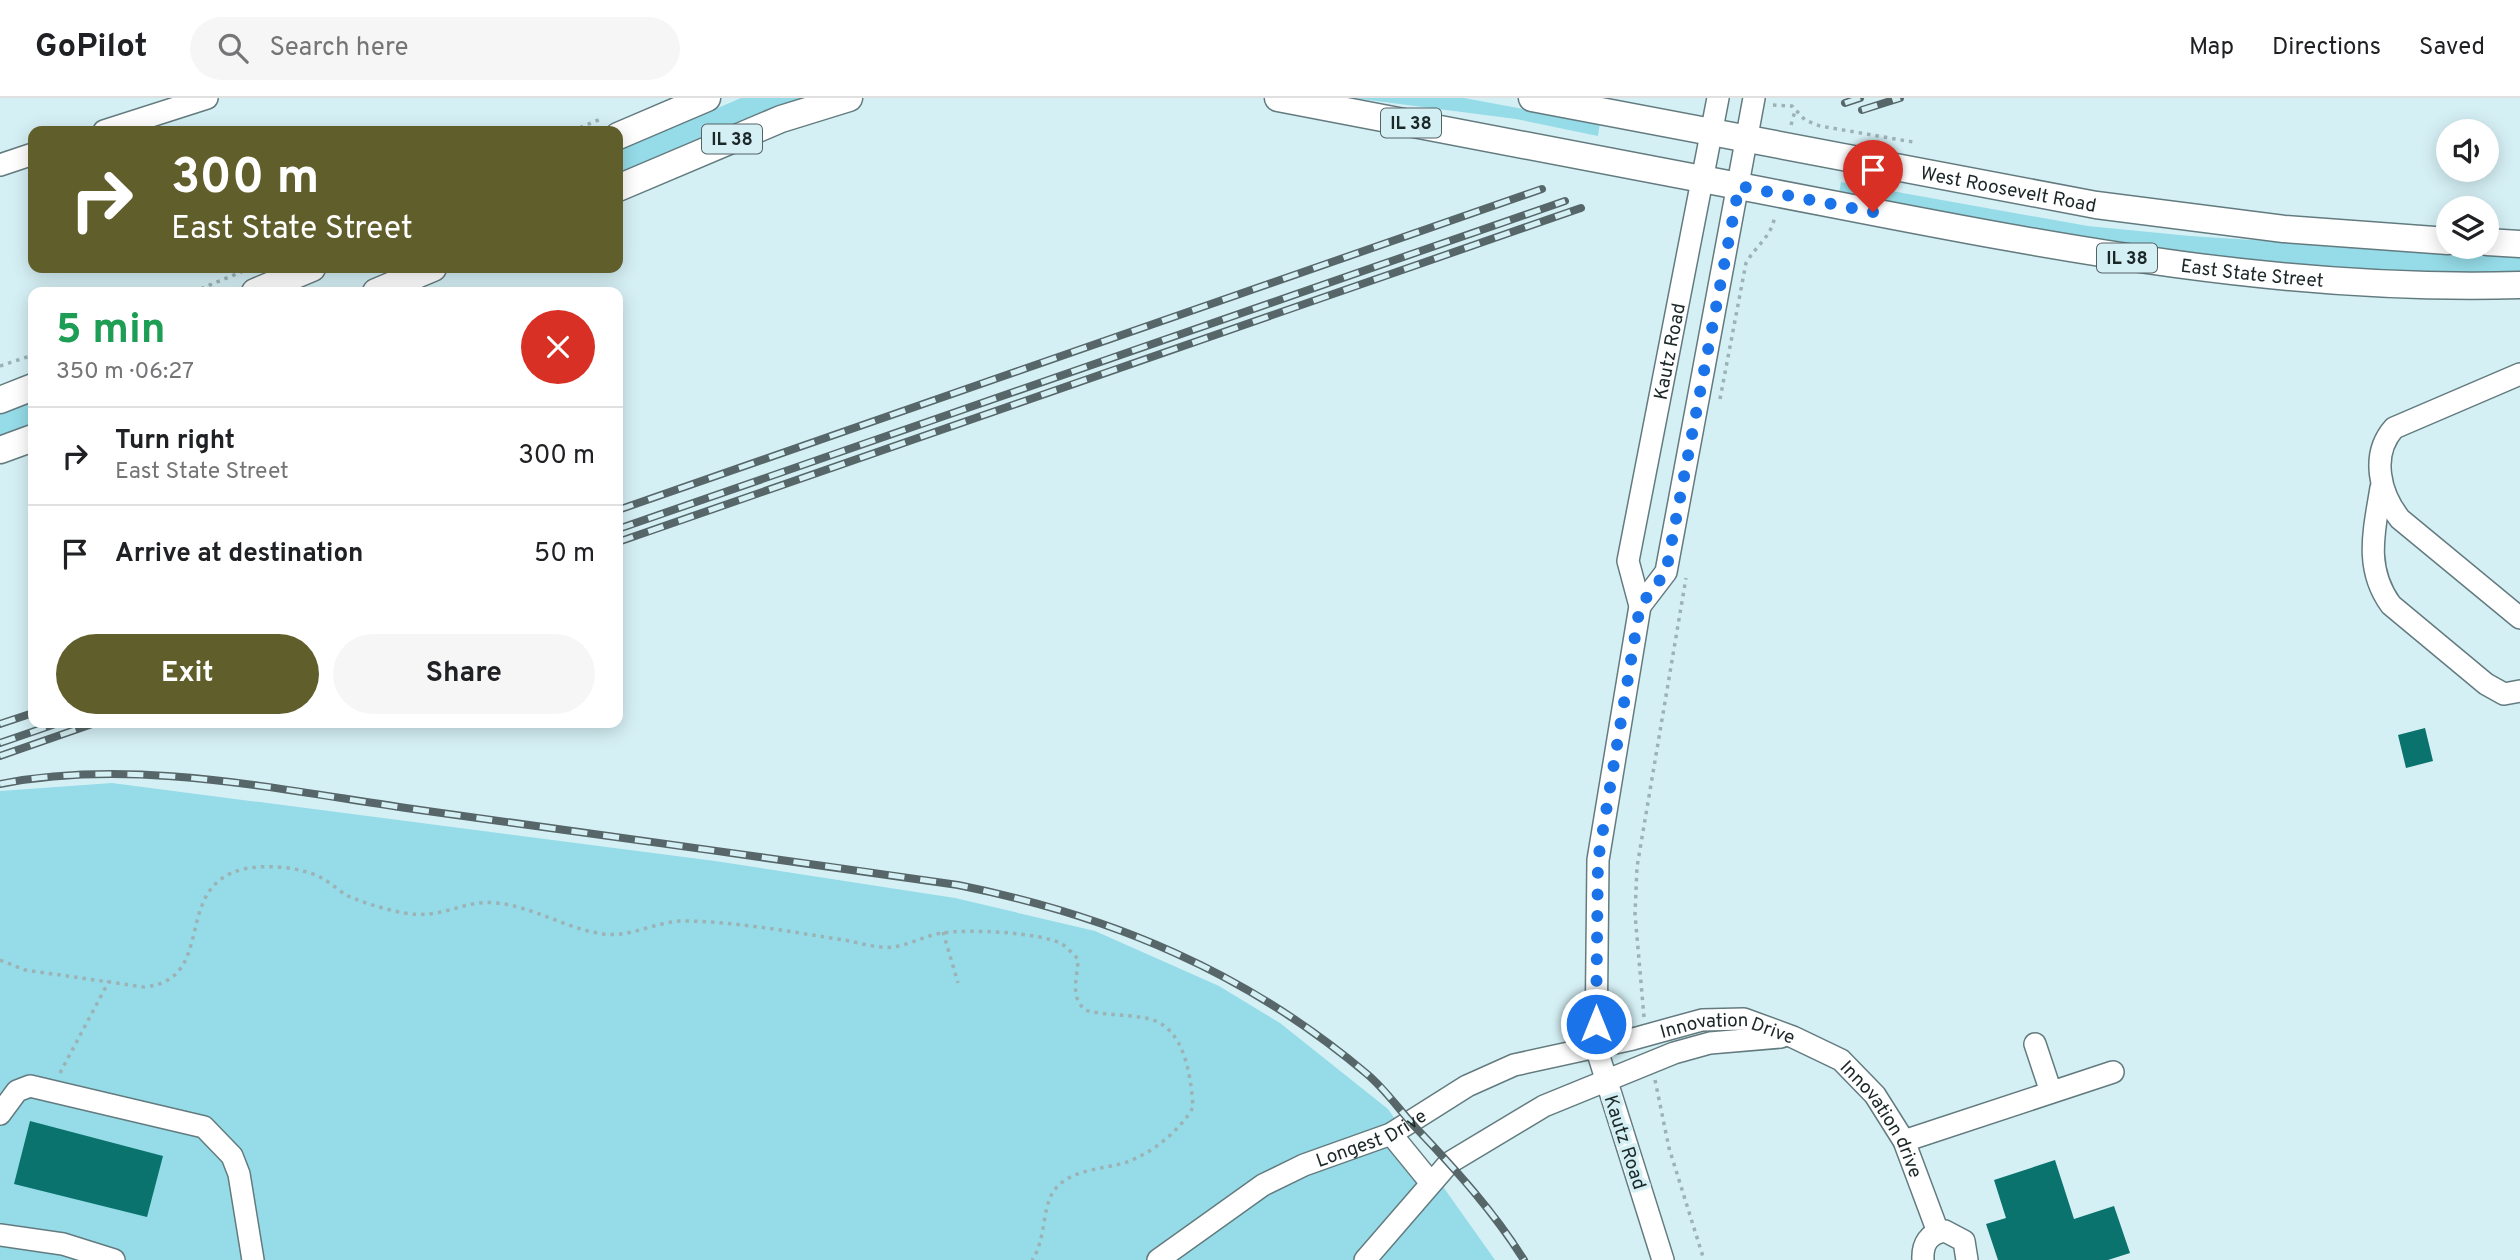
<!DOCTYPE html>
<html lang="en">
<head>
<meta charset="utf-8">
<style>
	body { margin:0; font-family:Overpass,sans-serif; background:#f6f6f6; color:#202124; height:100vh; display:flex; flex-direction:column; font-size:26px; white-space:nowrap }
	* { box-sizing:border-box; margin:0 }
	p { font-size:23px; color:#757577 }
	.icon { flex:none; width:38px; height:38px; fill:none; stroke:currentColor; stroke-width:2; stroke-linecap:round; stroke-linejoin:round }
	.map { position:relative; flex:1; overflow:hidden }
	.side { position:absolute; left:28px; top:189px; width:595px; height:441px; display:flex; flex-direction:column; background:#fff; border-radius:14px; box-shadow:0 4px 18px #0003 }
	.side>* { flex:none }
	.banner { position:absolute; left:28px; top:28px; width:595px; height:147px; border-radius:14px; box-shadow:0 4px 18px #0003; background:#605e2b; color:#fff; overflow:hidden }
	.controls { position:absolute; left:2436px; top:21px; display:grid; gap:14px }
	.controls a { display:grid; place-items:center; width:63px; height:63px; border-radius:50%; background:#fff; box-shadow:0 4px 18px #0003; font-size:35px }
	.pin { position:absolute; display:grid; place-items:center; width:60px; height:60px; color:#fff; margin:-72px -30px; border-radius:50% 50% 50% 0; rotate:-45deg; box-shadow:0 0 7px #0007 }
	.pin .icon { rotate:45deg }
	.me { position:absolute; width:77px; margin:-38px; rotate:0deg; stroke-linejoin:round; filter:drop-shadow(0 0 5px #0008) }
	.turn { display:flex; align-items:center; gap:24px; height:147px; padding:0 28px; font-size:32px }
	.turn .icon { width:91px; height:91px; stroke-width:2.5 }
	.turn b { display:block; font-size:49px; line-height:60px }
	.round { display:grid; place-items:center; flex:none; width:74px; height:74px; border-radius:37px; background:#f6f6f6 }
	.overview { display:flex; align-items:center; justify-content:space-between; height:119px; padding:0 28px }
	h1 { font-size:42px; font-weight:700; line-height:52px; color:#1e9e55 }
	.primary-button { display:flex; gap:14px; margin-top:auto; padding:14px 28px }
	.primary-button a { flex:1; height:80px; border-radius:42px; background:#605e2b; color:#fff; font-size:28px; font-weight:700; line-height:80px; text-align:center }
	.primary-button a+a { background:#f6f6f6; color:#202124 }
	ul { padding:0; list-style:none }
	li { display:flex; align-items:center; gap:21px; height:98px; padding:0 28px; border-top:2px solid #e0e0e0 }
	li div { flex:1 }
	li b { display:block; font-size:26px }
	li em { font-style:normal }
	header { display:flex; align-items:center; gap:42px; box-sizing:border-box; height:98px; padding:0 35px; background:#fff; border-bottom:2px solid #e0e0e0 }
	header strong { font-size:33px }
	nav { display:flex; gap:38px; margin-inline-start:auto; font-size:24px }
	.search { width:490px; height:63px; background:#f6f6f6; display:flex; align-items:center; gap:18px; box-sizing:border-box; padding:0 24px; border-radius:38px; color:#757577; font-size:26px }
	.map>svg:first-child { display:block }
</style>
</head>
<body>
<header>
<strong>GoPilot</strong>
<div class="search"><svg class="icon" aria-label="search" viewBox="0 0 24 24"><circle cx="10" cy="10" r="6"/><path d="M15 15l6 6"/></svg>Search here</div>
<nav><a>Map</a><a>Directions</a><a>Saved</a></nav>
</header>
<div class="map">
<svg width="2520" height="1162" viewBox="0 0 2520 1162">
	<rect width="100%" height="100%" fill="#d5f0f5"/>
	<!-- green -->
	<path fill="#95dce8" d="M741,0H803L749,19L618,76V53Z
		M1353,0H1464L1600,25L1598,38L1516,21Z
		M1841,84L2088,128L2190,138L2520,159V175C2421,175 2321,172 2222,160C2094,143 1967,119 1839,95Z
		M33,303V324L0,339V316Z
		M112,685L715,763L955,800L1095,833L1219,888L1280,925L1388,1011L1495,1162H0V693Z"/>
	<!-- building -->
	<path fill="#0a736d" d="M2425,630L2433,663L2406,670L2398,637Z
		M30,1023L163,1058L147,1119L14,1086Z
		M2055,1062L2074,1121L2114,1108L2130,1155L2108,1162H1998L1986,1126L2006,1120L1994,1082Z"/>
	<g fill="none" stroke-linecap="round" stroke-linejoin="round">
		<defs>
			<g id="minor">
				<path d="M104,33L207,0"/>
				<path d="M0,67L33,56"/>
				<path d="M2520,276L2394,330C2370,357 2380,396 2400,421L2520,520"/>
				<path d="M2381,390C2374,433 2364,470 2391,507L2486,586L2504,596L2520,593"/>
				<path d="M1640,508L1666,474L1754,0"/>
				<path d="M2035,946L2051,994"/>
				<path d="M0,1016L17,993L30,988L204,1029L232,1058L239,1076L253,1162"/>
				<path d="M1391,1036L1431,1085"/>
				<path d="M1904,1043L2113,974"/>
				<path d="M0,1137L63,1146L114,1162"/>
				<path id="s1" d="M1158,1162L1263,1087L1304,1067L1391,1036L1467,988L1514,967L1633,941L1702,922L1744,921L1793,939L1841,962L1875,997L1904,1043L1938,1134"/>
				<path d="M1365,1162L1449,1065L1544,1008L1674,955L1710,945L1781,939"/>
				<path id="s2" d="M1663,1162L1596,949L1598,762L1640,508L1628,463L1718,0"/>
				<path d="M1923,1162C1922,1146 1929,1135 1945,1133L1964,1143L1967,1162"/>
			</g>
			<g id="major">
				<path id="s3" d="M1278,0C1465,36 1651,71 1837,107C2063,151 2289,194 2520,187"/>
				<path id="s4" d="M1532,0L2096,107L2284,131L2448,143"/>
				<path d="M618,38L707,0"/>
				<path d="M618,90L781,21L849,0"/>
				<path d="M2487,144L2520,146"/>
				<path d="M255,194L312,170"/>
				<path d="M376,194L433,170"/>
				<path d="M0,302L33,289"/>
				<path d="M0,352L33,340"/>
			</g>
		</defs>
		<!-- minor casing -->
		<use href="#minor" stroke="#637b7f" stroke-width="24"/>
		<!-- major casing -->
		<use href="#major" stroke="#637b7f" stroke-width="29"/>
		<!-- path -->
		<path stroke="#9cb2b5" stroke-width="3.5" stroke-dasharray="3.5 5" stroke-linecap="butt" d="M1773,7L1792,8L1805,22L1820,28L1913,44
			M1791,27L1795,13
			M572,33L603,20
			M193,194L246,172
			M0,268L33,257
			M1720,301L1746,165C1756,147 1772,139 1775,117
			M943,834L958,885
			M0,862L25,872L144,889C219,882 170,788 244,771C267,766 301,769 322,780C331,785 339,793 348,798C366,806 385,811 404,815C443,822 463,801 497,805C534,809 567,831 603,836C631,840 658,822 686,823C739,824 792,834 844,842C856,844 868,848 881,849C902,852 921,838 942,835C969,831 1039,834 1062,846C1068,850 1073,856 1078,861C1078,880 1069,897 1085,912C1106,918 1129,916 1150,921C1185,930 1191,979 1193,1009C1181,1032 1152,1055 1127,1064C1105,1071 1072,1071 1056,1090C1041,1107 1047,1141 1032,1162
			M1644,919L1635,816L1637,769L1686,480
			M60,975L109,883
			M1655,982L1669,1050L1704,1162"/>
		<!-- minor -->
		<use href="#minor" stroke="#fff" stroke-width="21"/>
		<!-- major -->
		<use href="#major" stroke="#fff" stroke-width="26"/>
		<defs>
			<path id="rail" d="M1845,5L1860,0
				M1862,12L1900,0
				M618,412L1542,91
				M618,431L1565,103
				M618,444L1581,110
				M0,626L33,615
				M0,645L58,625
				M0,658L95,625
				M0,686C137,659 284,693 420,712C599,737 779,761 958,787C1112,818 1246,874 1367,976C1386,992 1400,1013 1417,1031C1456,1072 1494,1114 1524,1162"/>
		</defs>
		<!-- rail casing -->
		<use href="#rail" stroke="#576769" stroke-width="8"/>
		<!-- rail -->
		<use href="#rail" stroke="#d5f0f5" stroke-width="5" stroke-dasharray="16" stroke-linecap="butt"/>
	</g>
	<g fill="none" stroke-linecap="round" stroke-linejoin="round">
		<!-- route -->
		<path stroke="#1a73e8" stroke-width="12" stroke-dasharray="0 21.6" d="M1596,926L1598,762L1640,508L1666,474L1739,88L1873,114"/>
	</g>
	<g text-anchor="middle" stroke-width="7" stroke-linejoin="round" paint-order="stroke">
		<!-- shield labels -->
		<g fill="#d5f0f5" stroke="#546366" stroke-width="2">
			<rect x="1381" y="10.5" width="60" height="29" rx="5"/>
			<rect x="702" y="26.5" width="60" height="29" rx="5"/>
			<rect x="2097" y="145.5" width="60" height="29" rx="5"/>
		</g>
		<g font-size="18" font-weight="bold" fill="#1c2728">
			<text x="1411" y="31">IL 38</text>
			<text x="732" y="47">IL 38</text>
			<text x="2127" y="166">IL 38</text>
		</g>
		<!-- street labels -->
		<g font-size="19" fill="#1c2728" stroke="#d5f0f5">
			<text dy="7" stroke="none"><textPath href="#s4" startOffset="485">West Roosevelt Road</textPath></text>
			<text dy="7" stroke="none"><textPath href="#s3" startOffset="990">East State Street</textPath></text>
			<text dy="7" stroke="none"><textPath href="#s2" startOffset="928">Kautz Road</textPath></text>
			<text dy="7" stroke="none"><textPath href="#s1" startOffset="628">Innovation Drive</textPath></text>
			<text dy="7" stroke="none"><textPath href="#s1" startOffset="822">Innovation drive</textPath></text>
			<text dy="7" stroke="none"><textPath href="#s1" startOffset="247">Longest Drive</textPath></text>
			<text transform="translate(1626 1044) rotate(72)" y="7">Kautz Road</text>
		</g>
	</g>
</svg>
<div class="controls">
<a><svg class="icon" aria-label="sound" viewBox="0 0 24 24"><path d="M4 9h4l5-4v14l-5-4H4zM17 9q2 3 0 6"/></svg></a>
<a><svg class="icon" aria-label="layers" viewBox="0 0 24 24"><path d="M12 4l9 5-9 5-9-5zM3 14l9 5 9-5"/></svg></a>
</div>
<div class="pin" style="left:1873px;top:114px;background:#d93025"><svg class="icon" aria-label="arrive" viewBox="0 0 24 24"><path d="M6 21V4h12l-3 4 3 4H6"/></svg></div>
<svg class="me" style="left:1596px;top:926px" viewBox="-20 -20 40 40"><circle r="17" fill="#1a73e8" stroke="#fff" stroke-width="3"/><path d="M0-11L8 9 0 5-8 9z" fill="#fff"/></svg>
<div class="banner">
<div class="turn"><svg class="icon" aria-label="right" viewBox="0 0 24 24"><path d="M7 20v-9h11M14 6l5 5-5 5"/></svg><div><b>300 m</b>East State Street</div></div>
</div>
<section class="side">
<div class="overview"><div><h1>5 min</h1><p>350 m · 06:27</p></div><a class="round" style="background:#d93025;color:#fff"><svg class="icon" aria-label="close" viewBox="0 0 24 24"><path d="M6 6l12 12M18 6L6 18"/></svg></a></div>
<ul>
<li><svg class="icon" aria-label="right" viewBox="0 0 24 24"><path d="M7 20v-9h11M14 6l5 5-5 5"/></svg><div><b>Turn right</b><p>East State Street</p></div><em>300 m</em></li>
<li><svg class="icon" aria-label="arrive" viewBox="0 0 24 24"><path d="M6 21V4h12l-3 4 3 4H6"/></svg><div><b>Arrive at destination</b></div><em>50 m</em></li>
</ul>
<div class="primary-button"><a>Exit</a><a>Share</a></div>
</section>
</div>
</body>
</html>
